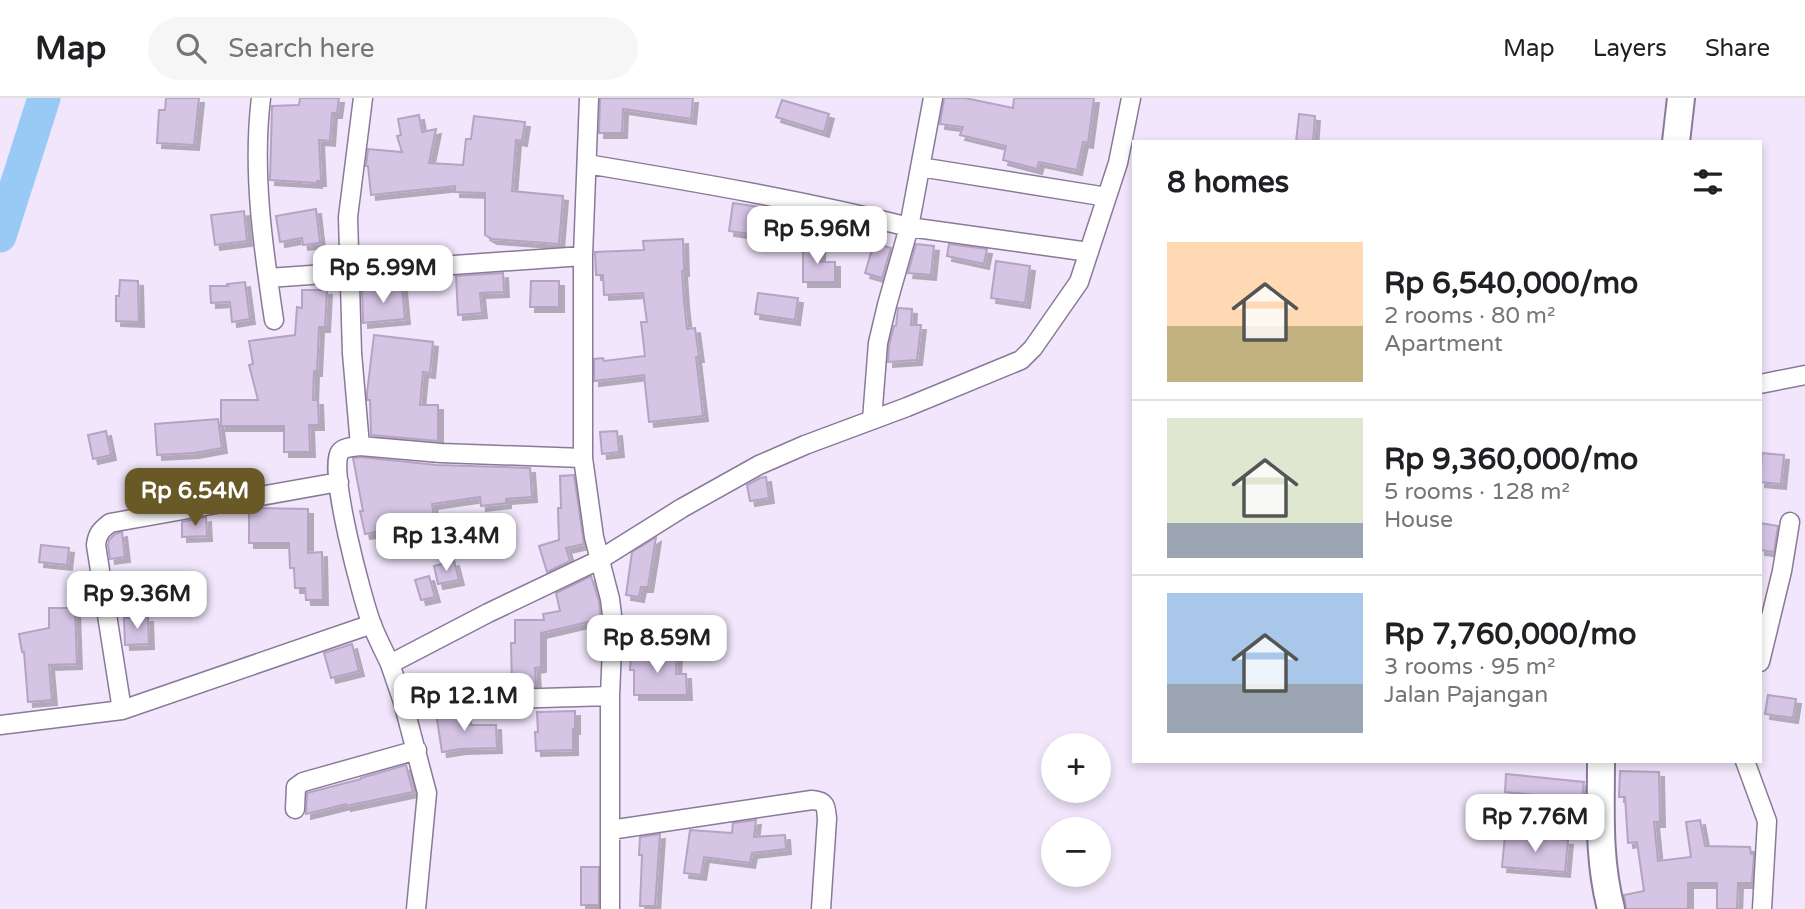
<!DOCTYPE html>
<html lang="en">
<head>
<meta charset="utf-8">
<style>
  body { margin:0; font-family:"Varela Round",sans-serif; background:#f6f6f6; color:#202124; height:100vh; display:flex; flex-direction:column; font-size:26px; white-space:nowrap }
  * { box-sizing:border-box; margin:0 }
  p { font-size:23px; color:#757577 }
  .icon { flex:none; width:38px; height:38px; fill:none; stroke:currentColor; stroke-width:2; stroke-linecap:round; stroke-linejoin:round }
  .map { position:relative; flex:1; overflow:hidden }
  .side { position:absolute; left:1132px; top:42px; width:630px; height:623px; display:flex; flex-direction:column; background:#fff; border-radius:0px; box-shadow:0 4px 10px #0003 }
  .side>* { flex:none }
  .buttons { position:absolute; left:1041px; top:635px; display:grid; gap:14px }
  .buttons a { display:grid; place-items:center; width:70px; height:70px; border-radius:50%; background:#fff; box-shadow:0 4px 10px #0003; font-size:35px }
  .price { position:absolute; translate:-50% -60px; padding:0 16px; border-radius:14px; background:#fff; color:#222; font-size:23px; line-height:46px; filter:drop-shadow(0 2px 4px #0008) }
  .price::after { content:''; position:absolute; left:50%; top:42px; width:21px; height:16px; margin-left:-10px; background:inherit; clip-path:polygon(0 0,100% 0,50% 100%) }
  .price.current { background:#685926; color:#fff }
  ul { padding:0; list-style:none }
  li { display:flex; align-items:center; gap:21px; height:175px; padding:0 35px }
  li+li { border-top:2px solid #e0e0e0 }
  li span { display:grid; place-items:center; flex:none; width:196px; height:140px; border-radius:0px; color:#555 }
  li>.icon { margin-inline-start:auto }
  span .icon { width:84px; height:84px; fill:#fffc; stroke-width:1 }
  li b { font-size:30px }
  h2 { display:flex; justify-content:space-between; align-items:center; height:84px; padding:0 35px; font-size:30px }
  header { display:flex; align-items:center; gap:42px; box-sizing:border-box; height:98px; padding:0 35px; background:#fff; border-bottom:2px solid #e0e0e0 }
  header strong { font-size:33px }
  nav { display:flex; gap:38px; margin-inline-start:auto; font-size:24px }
  .search { width:490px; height:63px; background:#f6f6f6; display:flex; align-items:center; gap:18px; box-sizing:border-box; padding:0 24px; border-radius:38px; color:#757577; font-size:26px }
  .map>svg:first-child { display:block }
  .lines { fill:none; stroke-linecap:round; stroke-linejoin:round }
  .river { stroke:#99caf5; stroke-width:33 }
  .building { fill:#d6c4e5; stroke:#b5a3c3; stroke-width:2; filter:url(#shadow) }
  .street-casing { stroke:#8a7998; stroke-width:21 }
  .secondary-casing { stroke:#8a7998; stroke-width:30 }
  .street { stroke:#fff; stroke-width:18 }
  .secondary { stroke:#fff; stroke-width:26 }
</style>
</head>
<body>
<header>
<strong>Map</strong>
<div class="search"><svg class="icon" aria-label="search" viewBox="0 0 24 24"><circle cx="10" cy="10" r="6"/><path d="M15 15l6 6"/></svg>Search here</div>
<nav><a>Map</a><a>Layers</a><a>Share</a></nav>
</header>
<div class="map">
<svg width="1805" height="811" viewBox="0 0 1805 811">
  <defs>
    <filter id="shadow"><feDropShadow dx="5" dy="5" stdDeviation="0" flood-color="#0004"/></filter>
  </defs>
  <rect width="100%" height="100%" fill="#f1e6fb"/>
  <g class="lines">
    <path class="river" d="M 0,138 L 44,0"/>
  </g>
  <path class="building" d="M 166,0 L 199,0 L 194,47 L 157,45 L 159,12 L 165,12 Z
    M 300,0 L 339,0 L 337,15 L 332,15 L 330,43 L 319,42 L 321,83 L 317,83 L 317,85 L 270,82 L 272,8 L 299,7 Z
    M 600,0 L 693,0 L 691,21 L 623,11 L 622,35 L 599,35 Z
    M 944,0 L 965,0 L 1013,10 L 1014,0 L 1094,0 L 1088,45 L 1083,44 L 1077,72 L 1039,64 L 1037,71 L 1003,62 L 1006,48 L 960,37 L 963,29 L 940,26 Z
    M 782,2 L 829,16 L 824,34 L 776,19 Z
    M 1299,16 L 1315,18 L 1313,44 L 1296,44 Z
    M 419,17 L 422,34 L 436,31 L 429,65 L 463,67 L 466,41 L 471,41 L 474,18 L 525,24 L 522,43 L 516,42 L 512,93 L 563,98 L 559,146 L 492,141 L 485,137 L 485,95 L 455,94 L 455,88 L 371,97 L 368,68 L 366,68 L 368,51 L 402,54 L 397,38 L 401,37 L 398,21 Z
    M 733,105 L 780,112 L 775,140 L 729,133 Z
    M 316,111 L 320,145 L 303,147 L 302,140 L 280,144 L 276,118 Z
    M 244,113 L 247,143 L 215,147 L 211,117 Z
    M 683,141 L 684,173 L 682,173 L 684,203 L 687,231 L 695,230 L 699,259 L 696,259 L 703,318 L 649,324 L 644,277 L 594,283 L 594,261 L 603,260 L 604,263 L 645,258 L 641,224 L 647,224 L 643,195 L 604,197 L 603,177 L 596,177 L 595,154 L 644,152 L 643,143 Z
    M 874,145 L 891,150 L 882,180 L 865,175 Z
    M 803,146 L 820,146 L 820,164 L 835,164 L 835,184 L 803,184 Z
    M 916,146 L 934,148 L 931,177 L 908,175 Z
    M 949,146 L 987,151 L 984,166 L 947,158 Z
    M 996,163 L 1030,168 L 1025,205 L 991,200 Z
    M 503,175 L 504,194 L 480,195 L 482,215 L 458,217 L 456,178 Z
    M 120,182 L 138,183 L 139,224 L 116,223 L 116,198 L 119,198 Z
    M 531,183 L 559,183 L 559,209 L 530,209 Z
    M 245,184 L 250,221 L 232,224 L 230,204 L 211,205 L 210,188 L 228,188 L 227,186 Z
    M 402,189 L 405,221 L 363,225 L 362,192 Z
    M 302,192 L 327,192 L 325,229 L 319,229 L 317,273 L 314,273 L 313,302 L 318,302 L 319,327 L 309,327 L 310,354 L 284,354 L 284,328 L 221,328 L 221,302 L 258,302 L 249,267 L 253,266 L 249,243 L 295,237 L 297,209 L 302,210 Z
    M 758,195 L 798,200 L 795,222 L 755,216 Z
    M 898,210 L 912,211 L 911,227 L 921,227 L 917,262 L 888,264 L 889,247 L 894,228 L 896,228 Z
    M 374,237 L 433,244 L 430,275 L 423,274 L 420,307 L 438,307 L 438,343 L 371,337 L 370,302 L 367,302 L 367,295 Z
    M 218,321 L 222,350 L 194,355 L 157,357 L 155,326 Z
    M 106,333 L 111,357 L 93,361 L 88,337 Z
    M 617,333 L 619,354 L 602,356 L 600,334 Z
    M 1762,355 L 1784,357 L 1781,386 L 1760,384 Z
    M 360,359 L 437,367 L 530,370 L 532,399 L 506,401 L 506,405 L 481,408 L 480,399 L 432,406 L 436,430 L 416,434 L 414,427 L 365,436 L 360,413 L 363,413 L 353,360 Z
    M 574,377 L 584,446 L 566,450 L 570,463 L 547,474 L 539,448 L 559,442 L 558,410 L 561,410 L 560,378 Z
    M 766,379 L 769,400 L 750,403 L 747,387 L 760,380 Z
    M 256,410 L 308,411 L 308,455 L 322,454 L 323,502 L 306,502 L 305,490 L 295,490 L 294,470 L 290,470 L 289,445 L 249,445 L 249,412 Z
    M 206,419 L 207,438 L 182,439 L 182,424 Z
    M 1760,425 L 1778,428 L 1774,454 L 1760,452 Z
    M 122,434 L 125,459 L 110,461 L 108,447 L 109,442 L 115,436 Z
    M 656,439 L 648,489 L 641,489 L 639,499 L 626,497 L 632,454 Z
    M 41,447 L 69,450 L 67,467 L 39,464 Z
    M 454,463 L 459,482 L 438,486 L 434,468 Z
    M 429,478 L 435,499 L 421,502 L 415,482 Z
    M 591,478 L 599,503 L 601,521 L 541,535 L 541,569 L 535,570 L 536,589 L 512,589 L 511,545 L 515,545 L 515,522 L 544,522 L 543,516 L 560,513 L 556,495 Z
    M 49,510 L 75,510 L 77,566 L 49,567 L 52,602 L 28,604 L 24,554 L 22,554 L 19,536 L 49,530 Z
    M 148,519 L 149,546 L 125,547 L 124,520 Z
    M 352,546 L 359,573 L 331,580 L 324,555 Z
    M 631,555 L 677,556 L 676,576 L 686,576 L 687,597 L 634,597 L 634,572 L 630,572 Z
    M 1768,597 L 1796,601 L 1793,620 L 1765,616 Z
    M 575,613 L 575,631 L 573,631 L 573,652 L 536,653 L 535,634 L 538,634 L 537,614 Z
    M 465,614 L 467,627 L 496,627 L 497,650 L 461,651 L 442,654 L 436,615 Z
    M 406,667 L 413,694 L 346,708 L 346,706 L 306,716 L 307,695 L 361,681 L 361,680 Z
    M 1620,673 L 1659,674 L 1660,724 L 1654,724 L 1658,763 L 1691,759 L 1686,724 L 1700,722 L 1705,748 L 1750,749 L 1751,756 L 1754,756 L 1752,785 L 1738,785 L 1737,811 L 1717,811 L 1717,785 L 1688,785 L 1688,811 L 1626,811 L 1624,797 L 1644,793 L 1637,744 L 1628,745 L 1625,699 L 1619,699 Z
    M 1506,676 L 1584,684 L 1582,701 L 1505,694 Z
    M 756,722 L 754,739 L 785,737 L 786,751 L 752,755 L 750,765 L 704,759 L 701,777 L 684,775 L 690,732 L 732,735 L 733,725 Z
    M 660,736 L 655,808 L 640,808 L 642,757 L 639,757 L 640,739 Z
    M 1505,737 L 1568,742 L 1565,774 L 1502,769 Z
    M 581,769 L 599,769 L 599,807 L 581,807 Z"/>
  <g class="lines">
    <g class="street-casing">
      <path id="street" d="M 261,0 C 252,73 263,149 274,222
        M 363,0 L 348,119 L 352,255 L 360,348 L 441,355 L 583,360
        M 589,0 L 583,158 L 583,360 L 594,439 L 610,501 L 613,525 L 610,598 L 610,811
        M 587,66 C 695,84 802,102 909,129 L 933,0
        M 920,69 L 1107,99
        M 268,180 L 583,158
        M 1760,286 L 1805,277
        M 872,322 L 878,245 L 887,207 L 909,129 L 1089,154
        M 360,348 C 354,349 344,349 340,354 C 327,370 363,504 372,527 C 377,540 384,553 390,566
        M 1760,564 L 1782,473 L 1790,424
        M 403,604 L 610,598
        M 122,612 L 96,447 C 97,436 101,432 110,425 L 339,384
        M 0,627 L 122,612 L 372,526
        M 1745,663 L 1767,723 L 1762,811
        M 295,711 L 296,689 L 303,684 L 417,652
        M 610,732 L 812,702 C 826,703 826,708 827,721 L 821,811
        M 416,811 L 427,695 L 403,604 L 390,566 L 488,515 L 599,462 L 682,410 L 759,367 L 805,347 L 907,309 L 1021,262 L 1033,250 L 1079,184 L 1118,65 L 1131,0"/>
    </g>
    <g class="secondary-casing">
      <path id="secondary" d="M 1676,44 L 1681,0
        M 1601,663 C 1601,715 1598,760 1611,811"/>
    </g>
    <use href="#street" class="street"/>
    <use href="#secondary" class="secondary"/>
  </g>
</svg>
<div class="buttons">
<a>+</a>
<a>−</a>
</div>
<b class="price" style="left:817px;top:168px">Rp 5.96M</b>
<b class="price" style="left:383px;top:207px">Rp 5.99M</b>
<b class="price current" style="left:195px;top:430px">Rp 6.54M</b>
<b class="price" style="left:446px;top:475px">Rp 13.4M</b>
<b class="price" style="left:137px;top:533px">Rp 9.36M</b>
<b class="price" style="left:657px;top:577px">Rp 8.59M</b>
<b class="price" style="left:464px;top:635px">Rp 12.1M</b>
<b class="price" style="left:1535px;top:756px">Rp 7.76M</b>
<section class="side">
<h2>8 homes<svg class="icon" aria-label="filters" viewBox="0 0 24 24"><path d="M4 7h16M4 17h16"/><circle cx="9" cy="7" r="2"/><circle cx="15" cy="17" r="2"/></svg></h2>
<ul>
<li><span style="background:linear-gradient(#ffd9b3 60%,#c2b280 0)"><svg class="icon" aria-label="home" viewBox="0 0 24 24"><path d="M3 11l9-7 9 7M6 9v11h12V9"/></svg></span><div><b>Rp 6,540,000/mo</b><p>2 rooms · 80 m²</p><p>Apartment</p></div></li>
<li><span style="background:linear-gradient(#dfe7d0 75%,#9aa5b1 0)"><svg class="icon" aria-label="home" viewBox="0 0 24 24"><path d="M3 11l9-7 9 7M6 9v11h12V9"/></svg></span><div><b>Rp 9,360,000/mo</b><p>5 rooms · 128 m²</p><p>House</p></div></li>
<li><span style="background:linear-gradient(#a9c7e8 65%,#9aa5b1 0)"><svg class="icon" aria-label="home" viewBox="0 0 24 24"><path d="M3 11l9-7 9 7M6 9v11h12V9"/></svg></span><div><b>Rp 7,760,000/mo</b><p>3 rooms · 95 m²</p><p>Jalan Pajangan</p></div></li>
</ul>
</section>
</div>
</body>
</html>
